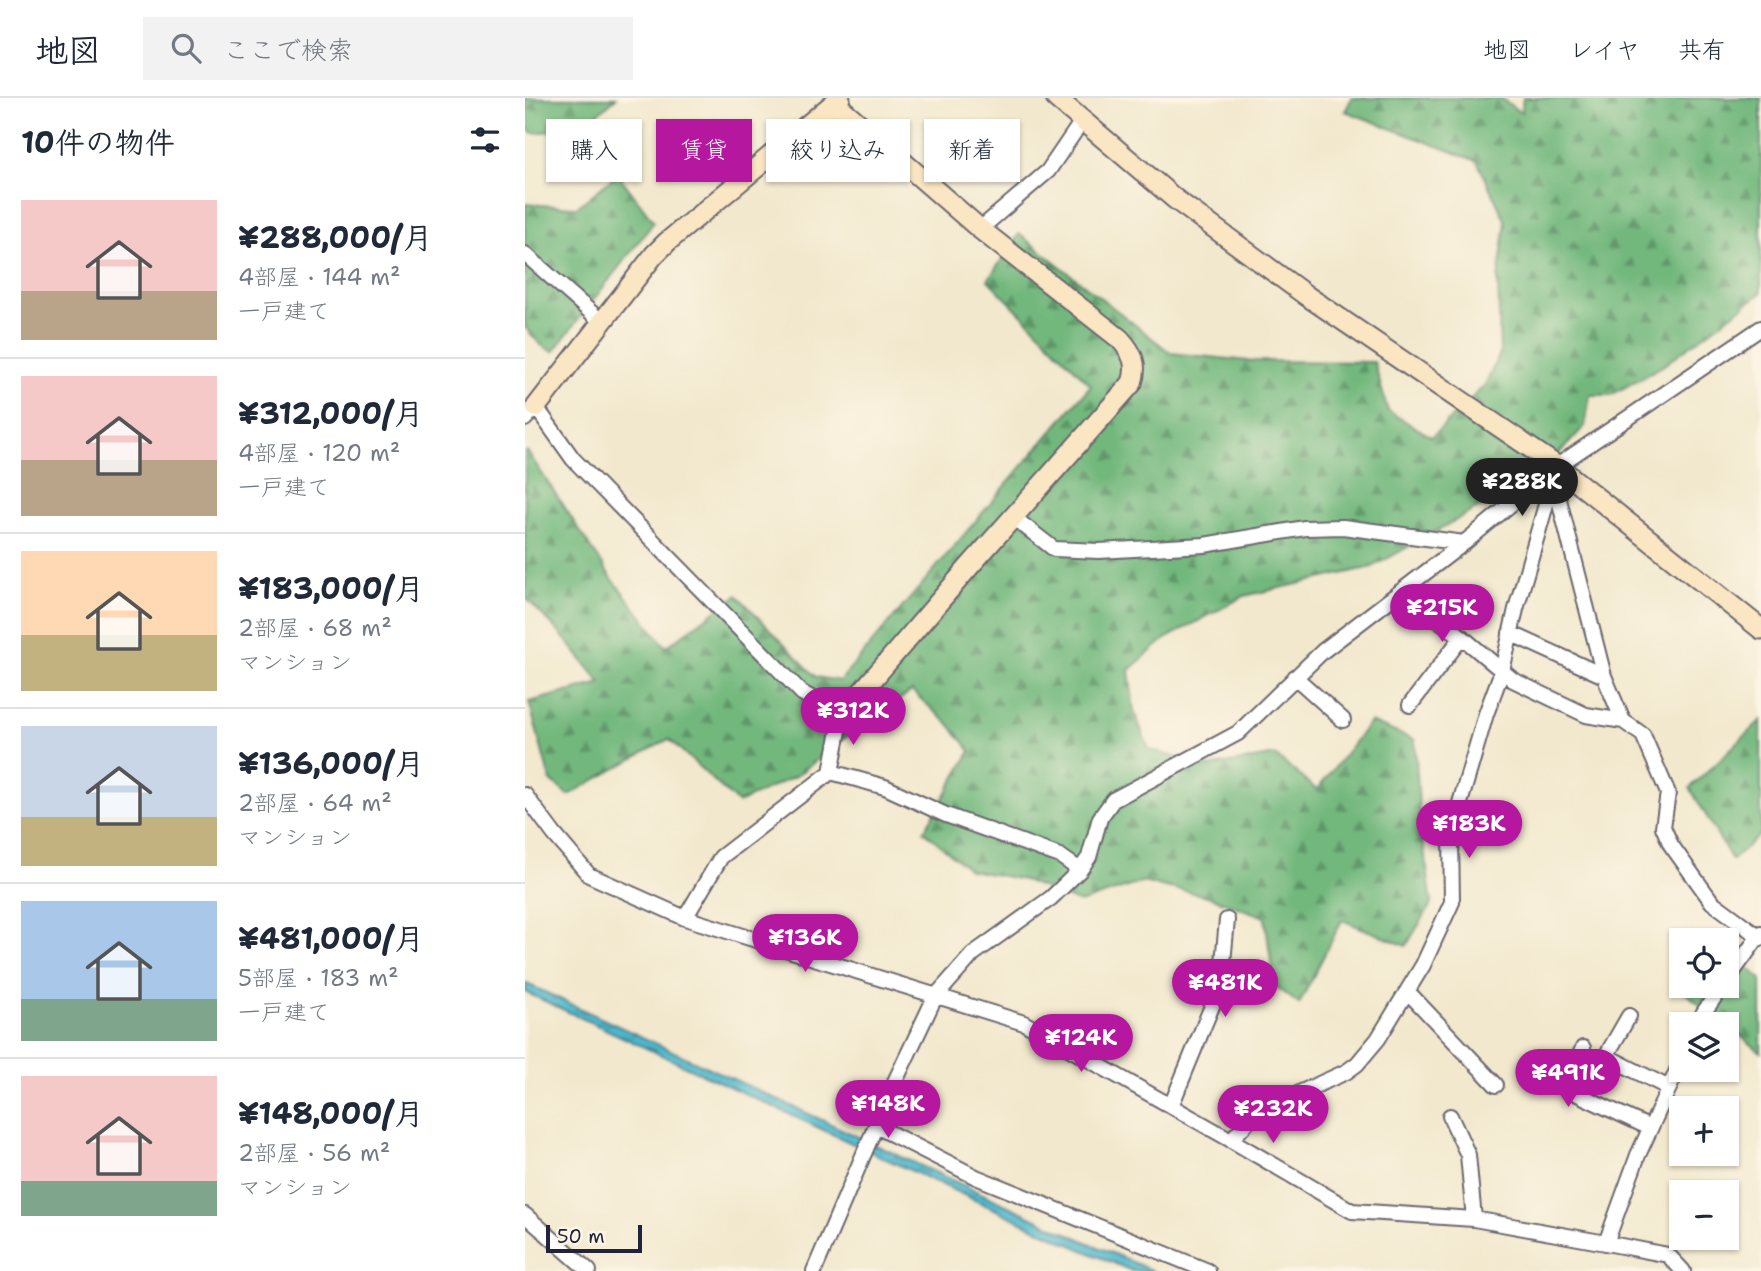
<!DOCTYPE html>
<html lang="ja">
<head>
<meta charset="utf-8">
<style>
  body { margin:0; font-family:"Shantell Sans","Klee One",sans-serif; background:#f2f2f3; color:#1f2937; height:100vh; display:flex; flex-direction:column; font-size:26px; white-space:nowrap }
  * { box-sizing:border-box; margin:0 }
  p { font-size:23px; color:#747a83 }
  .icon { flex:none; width:38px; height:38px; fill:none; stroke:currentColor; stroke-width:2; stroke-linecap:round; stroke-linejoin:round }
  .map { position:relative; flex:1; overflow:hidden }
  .sheet { display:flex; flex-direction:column; background:#fff; width:525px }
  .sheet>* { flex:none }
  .guide { position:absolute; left:21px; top:21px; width:665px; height:63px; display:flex; gap:14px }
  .controls { position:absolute; left:1144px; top:830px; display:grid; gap:14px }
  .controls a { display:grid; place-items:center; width:70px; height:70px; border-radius:0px; background:#fff; box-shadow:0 2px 5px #0004; font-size:35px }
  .scale { position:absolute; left:21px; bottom:18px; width:96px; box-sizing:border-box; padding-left:7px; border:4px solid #22223b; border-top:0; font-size:19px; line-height:24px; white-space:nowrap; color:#22223b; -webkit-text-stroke:5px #fcf5e5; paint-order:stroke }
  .price { position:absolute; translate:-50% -60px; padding:0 16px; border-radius:24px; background:#b5179e; color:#fff; font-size:23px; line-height:46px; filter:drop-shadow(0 2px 4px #0008) }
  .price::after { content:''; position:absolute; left:50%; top:42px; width:21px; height:16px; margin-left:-10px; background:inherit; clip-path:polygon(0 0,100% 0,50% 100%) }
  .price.selected { background:#222; color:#fff }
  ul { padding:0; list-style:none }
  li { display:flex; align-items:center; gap:21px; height:175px; padding:0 21px }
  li+li { border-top:2px solid #e0e1e3 }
  li span { display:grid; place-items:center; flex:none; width:196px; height:140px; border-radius:0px; color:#555 }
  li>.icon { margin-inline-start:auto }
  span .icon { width:84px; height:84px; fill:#fffc; stroke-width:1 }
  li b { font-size:30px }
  h2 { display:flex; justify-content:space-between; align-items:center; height:84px; padding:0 21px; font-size:30px }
  .tag { padding:0 24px; border-radius:0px; background:#fff; box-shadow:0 2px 5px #0004; font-size:24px; line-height:63px }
  .tag.selected { background:#b5179e; color:#fff }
  header { display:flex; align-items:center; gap:42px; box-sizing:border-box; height:98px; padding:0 35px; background:#fff; border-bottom:2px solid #e0e1e3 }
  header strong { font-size:33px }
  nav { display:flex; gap:38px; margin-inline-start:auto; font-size:24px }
  .search { width:490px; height:63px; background:#f2f2f3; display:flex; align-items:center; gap:18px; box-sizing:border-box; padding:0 24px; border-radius:0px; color:#747a83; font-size:26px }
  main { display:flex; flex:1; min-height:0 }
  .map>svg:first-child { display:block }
  .forest { fill:url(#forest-firs); stroke:#4a6d5c; stroke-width:2 }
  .water { fill:url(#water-ripples); stroke:#386c82; stroke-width:2 }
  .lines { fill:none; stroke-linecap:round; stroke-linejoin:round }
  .street-casing { stroke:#6b676e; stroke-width:18 }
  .secondary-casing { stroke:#6b676e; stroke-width:23 }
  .street { stroke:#fff; stroke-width:14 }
  .secondary { stroke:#fbe6c4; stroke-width:19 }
</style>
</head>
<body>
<header>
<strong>地図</strong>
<div class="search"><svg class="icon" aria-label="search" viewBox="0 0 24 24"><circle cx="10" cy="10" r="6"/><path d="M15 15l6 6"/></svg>ここで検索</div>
<nav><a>地図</a><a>レイヤ</a><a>共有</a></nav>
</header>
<main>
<section class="sheet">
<h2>10件の物件<svg class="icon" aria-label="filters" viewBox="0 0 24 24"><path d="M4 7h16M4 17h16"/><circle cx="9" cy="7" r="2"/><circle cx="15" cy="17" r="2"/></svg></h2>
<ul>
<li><span style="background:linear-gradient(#f6c9c9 65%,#b9a48a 0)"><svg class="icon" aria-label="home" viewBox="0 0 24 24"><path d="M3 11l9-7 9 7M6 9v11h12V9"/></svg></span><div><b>¥288,000/月</b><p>4部屋 · 144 m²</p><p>一戸建て</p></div></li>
<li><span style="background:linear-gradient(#f6c9c9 60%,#b9a48a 0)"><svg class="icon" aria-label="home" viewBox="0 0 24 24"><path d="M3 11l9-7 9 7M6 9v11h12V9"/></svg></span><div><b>¥312,000/月</b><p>4部屋 · 120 m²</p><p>一戸建て</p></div></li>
<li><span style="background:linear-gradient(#ffd9b3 60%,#c2b280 0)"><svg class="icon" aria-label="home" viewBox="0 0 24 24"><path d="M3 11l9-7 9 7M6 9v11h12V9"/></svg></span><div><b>¥183,000/月</b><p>2部屋 · 68 m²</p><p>マンション</p></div></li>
<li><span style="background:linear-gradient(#c9d6e8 65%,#c2b280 0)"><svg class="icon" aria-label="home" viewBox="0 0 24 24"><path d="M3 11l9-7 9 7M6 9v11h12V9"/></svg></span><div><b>¥136,000/月</b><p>2部屋 · 64 m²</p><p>マンション</p></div></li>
<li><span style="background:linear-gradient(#a9c7e8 70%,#7fa58c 0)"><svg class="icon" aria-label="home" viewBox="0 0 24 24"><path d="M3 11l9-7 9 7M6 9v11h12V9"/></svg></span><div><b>¥481,000/月</b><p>5部屋 · 183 m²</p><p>一戸建て</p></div></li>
<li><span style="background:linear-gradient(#f6c9c9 75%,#7fa58c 0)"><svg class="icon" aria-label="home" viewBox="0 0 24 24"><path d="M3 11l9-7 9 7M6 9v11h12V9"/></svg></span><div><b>¥148,000/月</b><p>2部屋 · 56 m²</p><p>マンション</p></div></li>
</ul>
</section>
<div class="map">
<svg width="1236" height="1173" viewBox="0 0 1236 1173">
  <defs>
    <pattern id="forest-firs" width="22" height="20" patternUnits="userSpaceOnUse" patternTransform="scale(1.75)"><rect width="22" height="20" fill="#72b87d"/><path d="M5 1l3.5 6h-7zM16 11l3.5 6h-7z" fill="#5d9568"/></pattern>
    <pattern id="water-ripples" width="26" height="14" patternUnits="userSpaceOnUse" patternTransform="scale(1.75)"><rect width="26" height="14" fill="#4db7ca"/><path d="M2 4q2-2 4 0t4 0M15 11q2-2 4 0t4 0" fill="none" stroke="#4094a5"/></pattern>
  </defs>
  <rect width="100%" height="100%" fill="#fcf5e5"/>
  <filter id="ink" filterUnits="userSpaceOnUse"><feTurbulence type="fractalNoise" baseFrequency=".0143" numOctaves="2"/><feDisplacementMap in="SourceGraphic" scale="14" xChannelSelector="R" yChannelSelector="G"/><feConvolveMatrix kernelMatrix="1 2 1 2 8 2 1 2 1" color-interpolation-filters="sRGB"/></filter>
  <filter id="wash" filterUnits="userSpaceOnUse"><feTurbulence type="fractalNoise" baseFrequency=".00686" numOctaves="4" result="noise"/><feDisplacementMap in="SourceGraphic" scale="28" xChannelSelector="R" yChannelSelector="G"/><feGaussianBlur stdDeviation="1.57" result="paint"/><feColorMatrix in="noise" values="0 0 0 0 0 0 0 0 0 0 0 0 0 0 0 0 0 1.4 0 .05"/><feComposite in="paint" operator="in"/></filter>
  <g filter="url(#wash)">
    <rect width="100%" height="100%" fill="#f2e8cd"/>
    <path class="forest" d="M 0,0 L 91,0 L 56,30 L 8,35 L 0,29 Z
      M 827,0 L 976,0 L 996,15 L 998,0 L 1236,0 L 1236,195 L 1139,267 L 1086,297 L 1065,297 L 1060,328 L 990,402 L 953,410 L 847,469 L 719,498 L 640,541 L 604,572 L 609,614 L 624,651 L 683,669 L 750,657 L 792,692 L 845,624 L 890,642 L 895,725 L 907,805 L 881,848 L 817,822 L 774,906 L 749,887 L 740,819 L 682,798 L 617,784 L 555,805 L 499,782 L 445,772 L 399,733 L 446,653 L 425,627 L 387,593 L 340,625 L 271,678 L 213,705 L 144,641 L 43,697 L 25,682 L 4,604 L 76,585 L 35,535 L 0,499 L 0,354 L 2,353 L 85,478 L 141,549 L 212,497 L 291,579 L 315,583 L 566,287 L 463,182 L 494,136 L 646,255 L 724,263 L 849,264 L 863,313 L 907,339 L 960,287 L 975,256 L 973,182 L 981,124 L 952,63 L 820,13 Z
      M 93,76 L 129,124 L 28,254 L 16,247 L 0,229 L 0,106 L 52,109 Z
      M 1236,622 L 1236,736 L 1207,762 L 1165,690 Z
      M 1202,853 L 1236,881 L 1236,954 L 1159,894 L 1166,887 L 1202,887 Z"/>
    <path class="water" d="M 0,885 L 555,1141 L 628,1173 L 607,1173 L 551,1149 L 0,894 Z"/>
  </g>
  <g filter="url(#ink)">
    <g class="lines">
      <g class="street-casing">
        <path id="street" d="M 455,131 L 523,73 L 557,23
          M 0,156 L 77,224
          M 0,321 L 11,309 L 48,361 L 277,595 L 317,617 L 306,674 L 196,759 L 160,820
          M 1029,382 L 1079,578 L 1098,623 L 1118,637 L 1143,695 L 1138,729 L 1146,747 L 1187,804 L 1236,840
          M 488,419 L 529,451 L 574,453 L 679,447 L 780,430 L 818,429 L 939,445
          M 875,494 L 937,539 L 988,582 L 1061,617 L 1098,623
          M 985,535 L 1079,578
          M 770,579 L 818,622
          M 885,607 L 937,539
          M 306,674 L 360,689 L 421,717 L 535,758 L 555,772
          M 0,697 L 29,736 L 64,777 L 160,820 L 499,925 L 706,1042 L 827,1113 L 949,1121 L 1081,1145 L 1143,1157 L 1158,1173
          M 1202,882 L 1236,835
          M 882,893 L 971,987
          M 1104,918 L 1081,958 L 1144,990
          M 1173,926 L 1179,914 L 1198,887
          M 1058,950 L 1040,990 L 1125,1030
          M 646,1008 L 696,886 L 702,822
          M 925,1018 L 943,1057 L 949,1121
          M 351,1028 L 451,1079 L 683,1173
          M 706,1042 L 732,1014 L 821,974 L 832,966 L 853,941 L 898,867 L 927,804 L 926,736 L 961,616 L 977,573 L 991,511 L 1032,368
          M 0,1117 L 64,1173
          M 1081,1145 L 1113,1057 L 1157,962
          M 289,1173 L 366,992 L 410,899 L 448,856 L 526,800 L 555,772 L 564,759 L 575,720 L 588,702 L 713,635 L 798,553 L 939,445 L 1032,368 L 1236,230"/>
      </g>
      <g class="secondary-casing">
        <path id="secondary" d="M 531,0 L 650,101 L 782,198 L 1032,368 L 1236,531
          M 310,5 L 455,131 L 595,241 C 608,255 613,267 607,285 L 443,470 L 317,617
          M 11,309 L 129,157 L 142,144 L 315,0"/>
      </g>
      <use href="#street" class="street"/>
      <use href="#secondary" class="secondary"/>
    </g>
  </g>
</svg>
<div class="controls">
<a><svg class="icon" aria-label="locate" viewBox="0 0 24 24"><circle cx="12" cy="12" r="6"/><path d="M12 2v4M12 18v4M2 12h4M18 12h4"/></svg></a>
<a><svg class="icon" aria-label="layers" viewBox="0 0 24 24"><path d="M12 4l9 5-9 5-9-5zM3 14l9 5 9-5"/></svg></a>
<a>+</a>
<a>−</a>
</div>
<div class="scale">50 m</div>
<b class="price selected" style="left:997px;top:420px">¥288K</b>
<b class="price" style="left:917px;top:546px">¥215K</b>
<b class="price" style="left:328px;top:649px">¥312K</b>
<b class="price" style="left:944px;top:762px">¥183K</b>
<b class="price" style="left:280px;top:876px">¥136K</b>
<b class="price" style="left:700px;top:921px">¥481K</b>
<b class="price" style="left:556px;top:976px">¥124K</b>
<b class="price" style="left:1043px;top:1011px">¥491K</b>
<b class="price" style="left:363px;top:1042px">¥148K</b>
<b class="price" style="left:748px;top:1047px">¥232K</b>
<div class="guide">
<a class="tag">購入</a>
<a class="tag selected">賃貸</a>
<a class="tag">絞り込み</a>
<a class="tag">新着</a>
</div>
</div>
</main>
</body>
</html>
